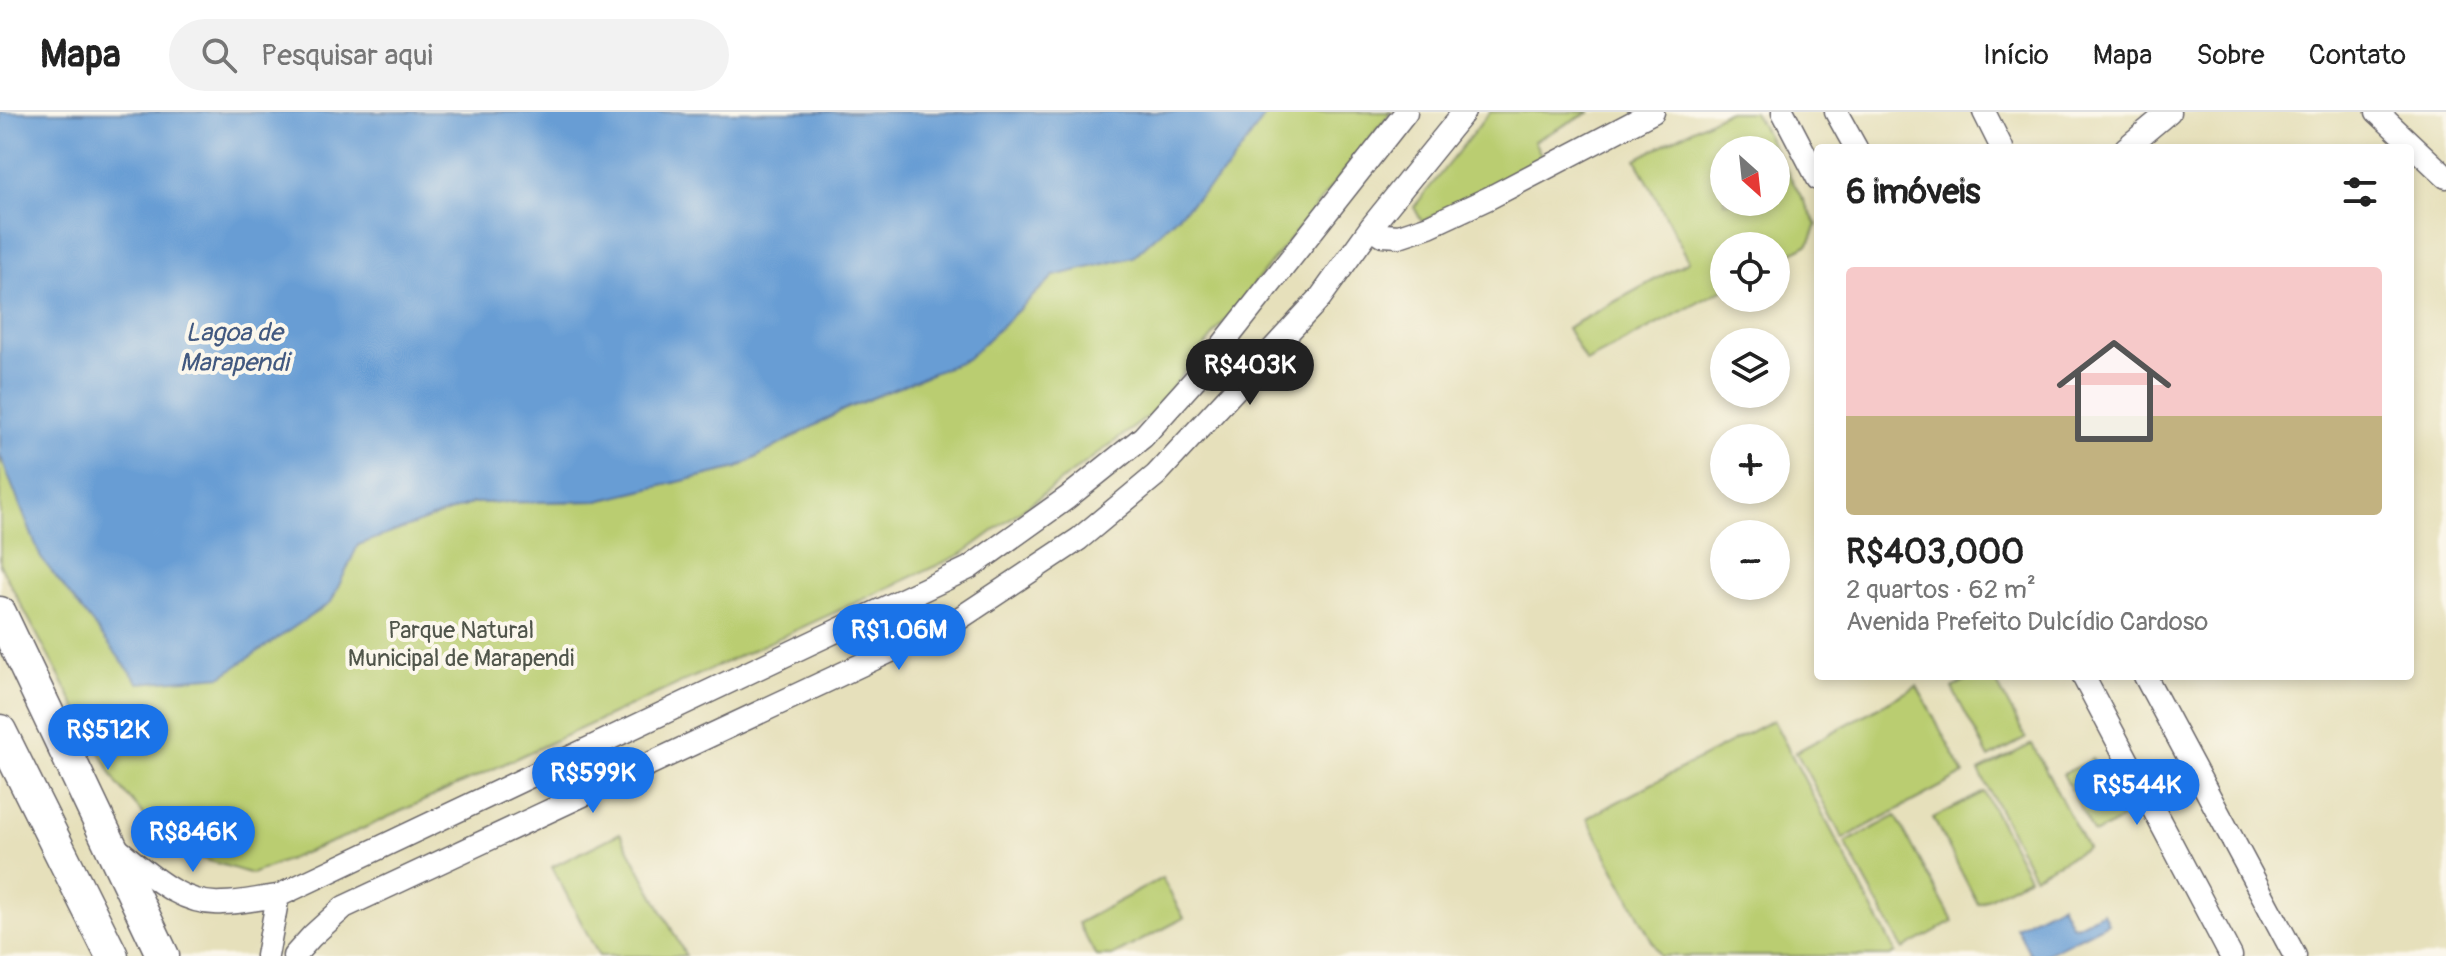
<!DOCTYPE html>
<html lang="pt">
<head>
<meta charset="utf-8">
<style>
  body { margin:0; font-family:Pangolin,sans-serif; background:#f2f2f2; color:#222; height:100vh; display:flex; flex-direction:column; font-size:30px; white-space:nowrap }
  * { box-sizing:border-box; margin:0 }
  p { font-size:26px; color:#767676 }
  .icon { flex:none; width:44px; height:44px; fill:none; stroke:currentColor; stroke-width:2; stroke-linecap:round; stroke-linejoin:round }
  .map { position:relative; flex:1; overflow:hidden }
  .panel { position:absolute; left:1814px; top:32px; width:600px; height:536px; display:flex; flex-direction:column; background:#fff; border-radius:8px; box-shadow:0 4px 12px #0003 }
  .panel>* { flex:none }
  .needle { width:52px; rotate:153deg }
  .tools { position:absolute; left:1710px; top:24px; display:grid; gap:16px }
  .tools a { display:grid; place-items:center; width:80px; height:80px; border-radius:50%; background:#fff; box-shadow:0 4px 12px #0003; font-size:40px }
  .price { position:absolute; translate:-50% -68px; padding:0 18px; border-radius:28px; background:#1a73e8; color:#fff; font-size:26px; line-height:52px; filter:drop-shadow(0 2px 4px #0008) }
  .price::after { content:''; position:absolute; left:50%; top:48px; width:24px; height:18px; margin-left:-12px; background:inherit; clip-path:polygon(0 0,100% 0,50% 100%) }
  .price.selected { background:#222; color:#fff }
  ul { padding:0; list-style:none }
  li { display:grid; align-content:center; gap:16px; height:424px; padding:0 32px }
  li span { display:grid; place-items:center; height:248px; border-radius:8px; color:#555 }
  li>.icon { margin-inline-start:auto }
  span .icon { width:144px; height:144px; fill:#fffc; stroke-width:1 }
  li b { font-size:34px }
  h2 { display:flex; justify-content:space-between; align-items:center; height:96px; padding:0 32px; font-size:34px }
  header { display:flex; align-items:center; gap:48px; box-sizing:border-box; height:112px; padding:0 40px; background:#fff; border-bottom:2px solid #e0e0e0 }
  header strong { font-size:38px }
  nav { display:flex; gap:44px; margin-inline-start:auto; font-size:28px }
  .search { width:560px; height:72px; background:#f2f2f2; display:flex; align-items:center; gap:20px; box-sizing:border-box; padding:0 28px; border-radius:44px; color:#767676; font-size:30px }
  .map>svg:first-child { display:block }
  .green { fill:#bacd71; stroke:#6e7856; stroke-width:2 }
  .water { fill:#689dd4; stroke:#456088; stroke-width:2 }
  .lines { fill:none; stroke-linecap:round; stroke-linejoin:round }
  .minor-casing { stroke:#676468; stroke-width:25 }
  .secondary-casing { stroke:#676468; stroke-width:35 }
  .minor { stroke:#fff; stroke-width:22 }
  .secondary { stroke:#fff; stroke-width:32 }
  .labels { text-anchor:middle; stroke-width:8; stroke-linejoin:round; paint-order:stroke }
  .park-label { font-size:24px; fill:#50554b; stroke:#fbf7ec }
  .water-label { font-size:26px; font-style:italic; fill:#425980; stroke:#fbf7ec }
</style>
</head>
<body>
<header>
<strong>Mapa</strong>
<div class="search"><svg class="icon" aria-label="search" viewBox="0 0 24 24"><circle cx="10" cy="10" r="6"/><path d="M15 15l6 6"/></svg>Pesquisar aqui</div>
<nav><a>Início</a><a>Mapa</a><a>Sobre</a><a>Contato</a></nav>
</header>
<div class="map">
<svg width="2446" height="844" viewBox="0 0 2446 844">
  <rect width="100%" height="100%" fill="#fbf7ec"/>
  <filter id="ink" filterUnits="userSpaceOnUse"><feTurbulence type="fractalNoise" baseFrequency=".0125" numOctaves="2"/><feDisplacementMap in="SourceGraphic" scale="16" xChannelSelector="R" yChannelSelector="G"/><feConvolveMatrix kernelMatrix="1 2 1 2 8 2 1 2 1" color-interpolation-filters="sRGB"/></filter>
  <filter id="wash" filterUnits="userSpaceOnUse"><feTurbulence type="fractalNoise" baseFrequency=".006" numOctaves="4" result="noise"/><feDisplacementMap in="SourceGraphic" scale="32" xChannelSelector="R" yChannelSelector="G"/><feGaussianBlur stdDeviation="1.8" result="paint"/><feColorMatrix in="noise" values="0 0 0 0 0 0 0 0 0 0 0 0 0 0 0 0 0 1.4 0 .05"/><feComposite in="paint" operator="in"/></filter>
  <g filter="url(#wash)">
    <rect width="100%" height="100%" fill="#e6e0bb"/>
    <path class="green" d="M 1268,0 L 1391,0 L 1149,304 L 962,442 L 349,723 L 252,762 L 174,738 L 117,672 L 0,453 L 0,343 L 41,446 L 331,490 L 358,433 L 473,391 L 598,389 L 737,356 L 843,298 L 967,247 L 1054,164 L 1133,145 L 1226,59 Z
      M 1490,0 L 1590,0 L 1534,29 L 1543,46 L 1422,110 L 1414,95 Z
      M 1726,0 L 1754,0 L 1775,38 L 1724,38 L 1724,90 L 1776,90 L 1776,39 L 1817,113 L 1809,132 L 1776,150 L 1776,134 L 1724,134 L 1724,177 L 1586,250 L 1567,216 L 1689,149 L 1636,47 Z
      M 1974,564 L 1993,564 L 2026,626 L 1989,646 L 1952,576 Z
      M 1917,574 L 1964,662 L 1843,727 L 1796,640 Z
      M 1773,608 L 1896,841 L 1890,844 L 1660,844 L 1587,706 Z
      M 2032,632 L 2087,736 L 2034,764 L 1979,659 Z
      M 2093,647 L 2124,706 L 2094,722 L 2063,662 Z
      M 1984,680 L 2029,765 L 1978,792 L 1933,706 Z
      M 1896,704 L 1953,809 L 1903,837 L 1845,731 Z
      M 620,721 L 686,844 L 599,844 L 552,755 Z
      M 1162,766 L 1184,806 L 1112,844 L 1096,844 L 1078,811 Z"/>
    <path class="water" d="M 0,0 L 1268,0 L 1226,59 L 1133,145 L 1054,164 L 967,247 L 843,298 L 737,356 L 598,389 L 473,391 L 358,433 L 331,490 L 222,564 L 139,571 L 41,446 L 0,343 Z
      M 2061,792 L 2071,813 L 2076,814 L 2103,800 L 2108,811 L 2043,844 L 2031,844 L 2016,815 Z"/>
  </g>
  <g filter="url(#ink)">
    <g class="lines">
      <g class="minor-casing">
        <path id="minor" d="M 1783,0 L 1818,67
          M 1836,0 L 1856,36
          M 1984,0 L 2002,36
          M 2377,0 L 2446,65
          M 2126,36 L 2169,0
          M 1371,115 L 1383,123 L 1399,124 L 1429,114 L 1489,86 L 1653,0
          M 2083,564 L 2231,844
          M 2145,564 L 2295,844
          M 115,735 C 146,759 180,794 222,791 C 241,791 260,786 278,784 L 969,456 L 1067,386 L 1143,325 L 1197,265 L 1406,0
          M 267,844 L 278,784
          M 294,844 L 312,824 L 344,795 L 957,508 L 1079,427 L 1156,363 L 1320,186 L 1371,115 L 1464,0"/>
      </g>
      <g class="secondary-casing">
        <path id="secondary" d="M 0,501 L 163,844
          M 0,619 L 112,844"/>
      </g>
      <use href="#minor" class="minor"/>
      <use href="#secondary" class="secondary"/>
    </g>
  </g>
  <g class="labels">
    <g class="park-label">
      <text x="461" y="526">Parque Natural<tspan x="461" dy="28">Municipal de Marapendi</tspan></text>
    </g>
    <g class="water-label">
      <text x="234" y="229">Lagoa de<tspan x="234" dy="30">Marapendi</tspan></text>
    </g>
  </g>
</svg>
<div class="tools">
<a><svg class="needle" viewBox="-14 -14 28 28"><path d="M0-13l5 13h-10z" fill="#e53935"/><path d="M0 13l5-13h-10z" fill="#767676"/></svg></a>
<a><svg class="icon" aria-label="locate" viewBox="0 0 24 24"><circle cx="12" cy="12" r="6"/><path d="M12 2v4M12 18v4M2 12h4M18 12h4"/></svg></a>
<a><svg class="icon" aria-label="layers" viewBox="0 0 24 24"><path d="M12 4l9 5-9 5-9-5zM3 14l9 5 9-5"/></svg></a>
<a>+</a>
<a>−</a>
</div>
<b class="price selected" style="left:1250px;top:295px">R$403K</b>
<b class="price" style="left:899px;top:560px">R$1.06M</b>
<b class="price" style="left:108px;top:660px">R$512K</b>
<b class="price" style="left:593px;top:703px">R$599K</b>
<b class="price" style="left:2137px;top:715px">R$544K</b>
<b class="price" style="left:193px;top:762px">R$846K</b>
<section class="panel">
<h2>6 imóveis<svg class="icon" aria-label="filters" viewBox="0 0 24 24"><path d="M4 7h16M4 17h16"/><circle cx="9" cy="7" r="2"/><circle cx="15" cy="17" r="2"/></svg></h2>
<ul>
<li><span style="background:linear-gradient(#f6c9c9 60%,#c2b280 0)"><svg class="icon" aria-label="home" viewBox="0 0 24 24"><path d="M3 11l9-7 9 7M6 9v11h12V9"/></svg></span><div><b>R$403,000</b><p>2 quartos · 62 m²</p><p>Avenida Prefeito Dulcídio Cardoso</p></div></li>
</ul>
</section>
</div>
</body>
</html>
